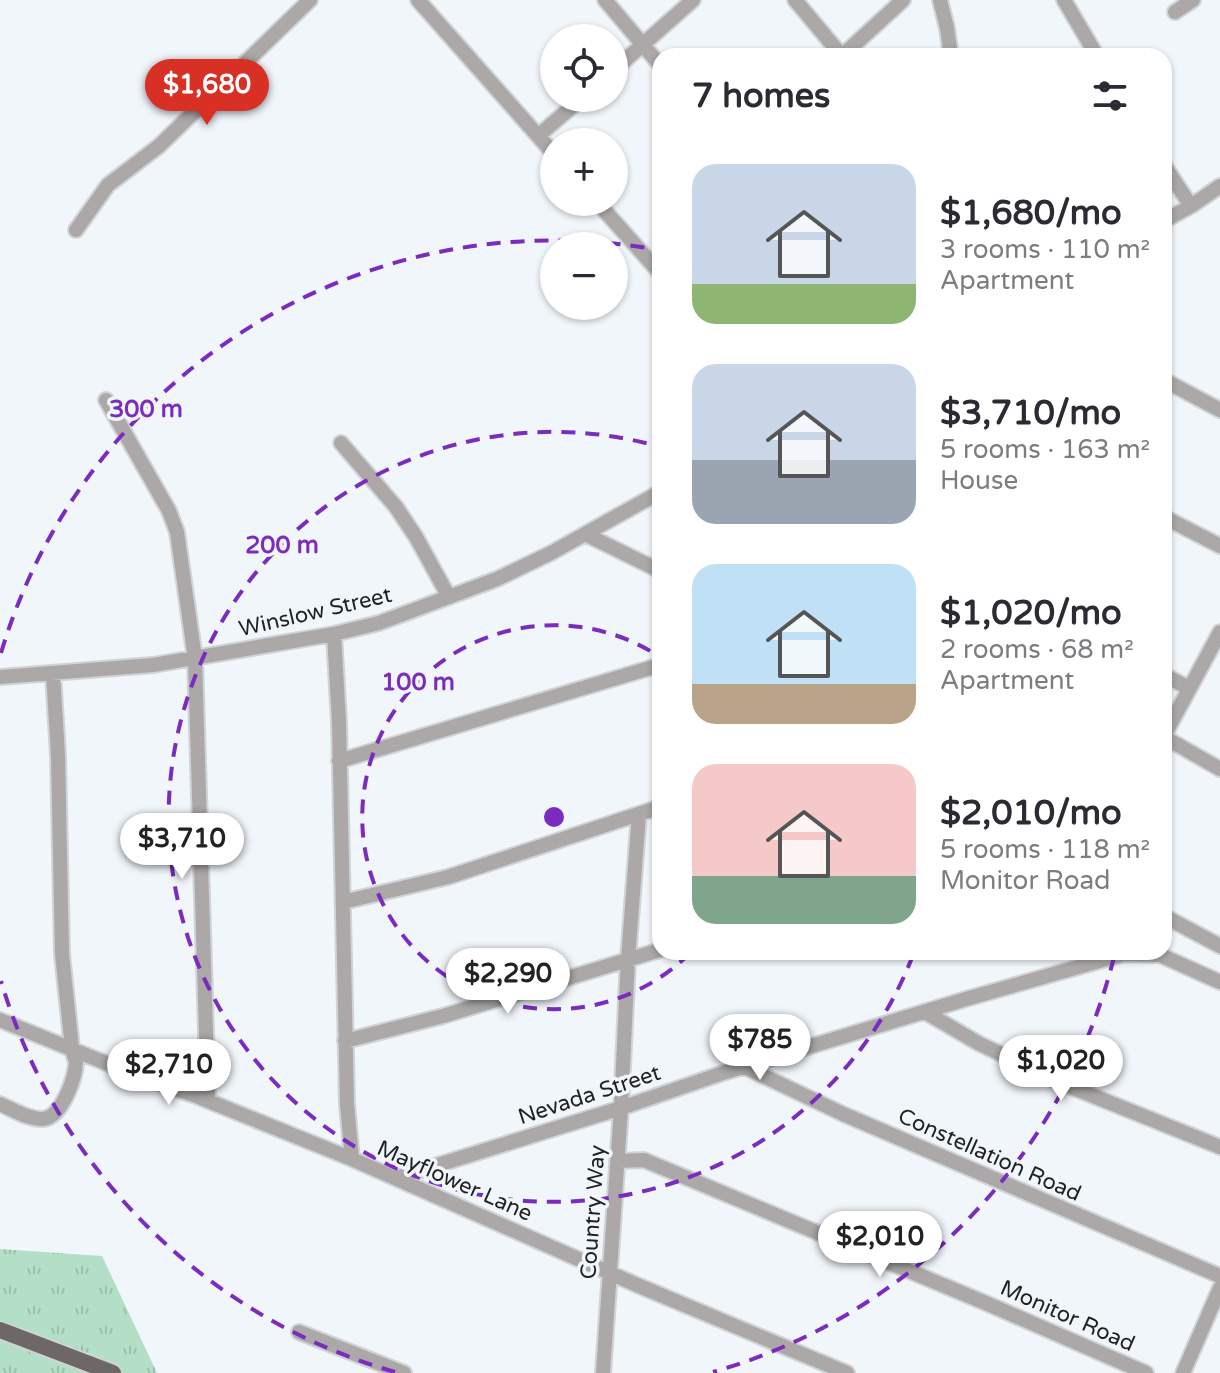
<!DOCTYPE html>
<html lang="en">
<head>
<meta charset="utf-8">
<style>
  body { margin:0; font-family:"Varela Round",sans-serif; background:#f7f7f7; color:#2b2b33; height:100vh; display:flex; flex-direction:column; font-size:30px; white-space:nowrap }
  * { box-sizing:border-box; margin:0 }
  p { font-size:26px; color:#7c7c81 }
  .icon { flex:none; width:44px; height:44px; fill:none; stroke:currentColor; stroke-width:2; stroke-linecap:round; stroke-linejoin:round }
  .map { position:relative; flex:1; overflow:hidden }
  .side { position:absolute; left:652px; top:48px; width:520px; height:912px; display:flex; flex-direction:column; background:#fff; border-radius:24px; box-shadow:0 2px 6px #0004 }
  .side>* { flex:none }
  .controls { position:absolute; left:540px; top:24px; display:grid; gap:16px }
  .controls a { display:grid; place-items:center; width:88px; height:88px; border-radius:50%; background:#fff; box-shadow:0 2px 6px #0004; font-size:40px }
  .price { position:absolute; translate:-50% -68px; padding:0 18px; border-radius:28px; background:#fff; color:#222; font-size:26px; line-height:52px; filter:drop-shadow(0 2px 4px #0008) }
  .price::after { content:''; position:absolute; left:50%; top:48px; width:24px; height:18px; margin-left:-12px; background:inherit; clip-path:polygon(0 0,100% 0,50% 100%) }
  .price.on { background:#d93025; color:#fff }
  ul { padding:0; list-style:none }
  li { display:flex; align-items:center; gap:24px; height:200px; padding:0 40px }
  li span { display:grid; place-items:center; flex:none; width:224px; height:160px; border-radius:24px; color:#555 }
  li>.icon { margin-inline-start:auto }
  span .icon { width:96px; height:96px; fill:#fffc; stroke-width:1 }
  li b { font-size:34px }
  h2 { display:flex; justify-content:space-between; align-items:center; height:96px; padding:0 40px; font-size:34px }
  .map>svg:first-child { display:block }
  .park { fill:url(#park-tufts) }
  .lines { fill:none; stroke-linecap:round; stroke-linejoin:round }
  .minor-casing { stroke:#cfd4d8; stroke-width:18 }
  .major-casing { stroke:#cfd4d8; stroke-width:20 }
  .minor { stroke:#aba8a7; stroke-width:14 }
  .major { stroke:#6d6866; stroke-width:16 }
  .ring { fill:none; stroke:#7b2cbf; stroke-width:4; stroke-dasharray:14 10 }
  .labels { text-anchor:middle; stroke-width:7; stroke-linejoin:round; paint-order:stroke }
  .street-label { font-size:22px; fill:#1f2123; stroke:#f1f6fb }
  .centre { fill:#7b2cbf; stroke:#f1f6fb; stroke-width:4 }
  .ring-label { font-size:24px; text-anchor:middle; font-weight:bold; fill:#7b2cbf; stroke:#f1f6fb; stroke-width:7; stroke-linejoin:round; paint-order:stroke }
</style>
</head>
<body>
<div class="map">
<svg width="1220" height="1373" viewBox="0 0 1220 1373">
  <defs>
    <pattern id="park-tufts" width="24" height="20" patternUnits="userSpaceOnUse" patternTransform="scale(2)"><rect width="24" height="20" fill="#b3dfc6"/><path d="M3 7l-1-3M5 7V3M7 7l1-3M15 17l-1-3M17 17v-4M19 17l1-3" fill="none" stroke="#9abfaa"/></pattern>
  </defs>
  <rect width="100%" height="100%" fill="#f1f6fb"/>
  <path class="park" d="M 0,1249 L 102,1256 L 157,1373 L 0,1373 Z"/>
  <g class="lines">
    <g class="minor-casing">
      <path id="minor" d="M 418,0 L 554,154
        M 605,0 L 660,65
        M 795,0 L 842,56 L 903,0
        M 940,0 L 947,28 L 951,56
        M 1064,0 L 1097,56
        M 1175,12 L 1193,0
        M 614,70 L 693,0
        M 538,136 L 582,98
        M 1164,165 L 1191,206
        M 597,202 L 660,273
        M 1164,221 L 1191,206 L 1220,186
        M 76,230 L 108,185 L 159,146 L 310,0
        M 1164,380 L 1220,410
        M 106,400 L 169,511 L 177,532 L 195,659 L 208,1101
        M 341,443 L 396,507 L 416,537 L 449,597
        M 1164,517 L 1220,546
        M 585,534 L 660,571
        M 334,634 L 339,722 L 347,1104 L 352,1159 L 637,1285 L 847,1373
        M 1164,675 L 1189,688
        M 0,677 L 153,665 L 334,634 L 379,623 L 497,579 L 551,553 L 660,492
        M 1164,736 L 1220,632
        M 1164,737 L 1220,769
        M 339,761 L 660,665
        M 343,902 L 448,877 L 660,807
        M 1164,916 L 1220,946
        M 925,1012 L 978,1043 L 1061,1083 L 1220,1147
        M 0,1020 L 128,1072 L 196,1096 L 352,1159
        M 345,1041 L 443,1016 L 660,950
        M 745,1067 L 843,1114 L 1220,1276
        M 0,1104 C 12,1109 29,1120 43,1119 C 62,1117 76,1077 76,1061 C 75,1060 72,1049 72,1048 L 62,954 L 58,755 L 53,673
        M 617,1161 L 644,1160 L 988,1304 L 1146,1373
        M 396,1178 L 621,1108 L 723,1073 L 966,999 L 1124,954 L 1160,955 L 1220,982
        M 299,1332 L 404,1373
        M 603,1373 L 621,1108 L 628,959 L 639,814
        M 1183,1373 L 1220,1288"/>
    </g>
    <g class="major-casing">
      <path id="major" d="M 0,1330 L 113,1373"/>
    </g>
    <use href="#minor" class="minor"/>
    <use href="#major" class="major"/>
  </g>
  <g class="ring">
    <path d="M690 953A192 192 0 1 1 660 657"/>
    <path d="M913 955A385 385 0 1 1 657 446"/>
    <path d="M1114 957A577 577 0 0 1 713 1372M395 1372A577 577 0 0 1 1 981M1 653A577 577 0 0 1 659 250"/>
  </g>
  <g class="labels">
    <g class="street-label">
      <text transform="translate(315 611) rotate(-13)" y="8">Winslow Street</text>
      <text transform="translate(589 1094) rotate(-18)" y="8">Nevada Street</text>
      <text transform="translate(990 1154) rotate(24)" y="8">Constellation Road</text>
      <text transform="translate(455 1180) rotate(24)" y="8">Mayflower Lane</text>
      <text transform="translate(592 1212) rotate(-86)" y="8">Country Way</text>
      <text transform="translate(1068 1315) rotate(24)" y="8">Monitor Road</text>
    </g>
  </g>
  <circle cx="554" cy="817" r="12" class="centre"/>
  <g class="ring-label">
    <text x="146" y="417">300 m</text>
    <text x="282" y="553">200 m</text>
    <text x="418" y="690">100 m</text>
  </g>
</svg>
<div class="controls">
<a><svg class="icon" aria-label="locate" viewBox="0 0 24 24"><circle cx="12" cy="12" r="6"/><path d="M12 2v4M12 18v4M2 12h4M18 12h4"/></svg></a>
<a>+</a>
<a>−</a>
</div>
<b class="price on" style="left:207px;top:127px">$1,680</b>
<b class="price" style="left:182px;top:881px">$3,710</b>
<b class="price" style="left:508px;top:1016px">$2,290</b>
<b class="price" style="left:760px;top:1082px">$785</b>
<b class="price" style="left:1061px;top:1103px">$1,020</b>
<b class="price" style="left:169px;top:1107px">$2,710</b>
<b class="price" style="left:880px;top:1279px">$2,010</b>
<section class="side">
<h2>7 homes<svg class="icon" aria-label="filters" viewBox="0 0 24 24"><path d="M4 7h16M4 17h16"/><circle cx="9" cy="7" r="2"/><circle cx="15" cy="17" r="2"/></svg></h2>
<ul>
<li><span style="background:linear-gradient(#c9d6e8 75%,#8fb573 0)"><svg class="icon" aria-label="home" viewBox="0 0 24 24"><path d="M3 11l9-7 9 7M6 9v11h12V9"/></svg></span><div><b>$1,680/mo</b><p>3 rooms · 110 m²</p><p>Apartment</p></div></li>
<li><span style="background:linear-gradient(#c9d6e8 60%,#9aa5b1 0)"><svg class="icon" aria-label="home" viewBox="0 0 24 24"><path d="M3 11l9-7 9 7M6 9v11h12V9"/></svg></span><div><b>$3,710/mo</b><p>5 rooms · 163 m²</p><p>House</p></div></li>
<li><span style="background:linear-gradient(#bfe0f5 75%,#b9a48a 0)"><svg class="icon" aria-label="home" viewBox="0 0 24 24"><path d="M3 11l9-7 9 7M6 9v11h12V9"/></svg></span><div><b>$1,020/mo</b><p>2 rooms · 68 m²</p><p>Apartment</p></div></li>
<li><span style="background:linear-gradient(#f6c9c9 70%,#7fa58c 0)"><svg class="icon" aria-label="home" viewBox="0 0 24 24"><path d="M3 11l9-7 9 7M6 9v11h12V9"/></svg></span><div><b>$2,010/mo</b><p>5 rooms · 118 m²</p><p>Monitor Road</p></div></li>
</ul>
</section>
</div>
</body>
</html>
